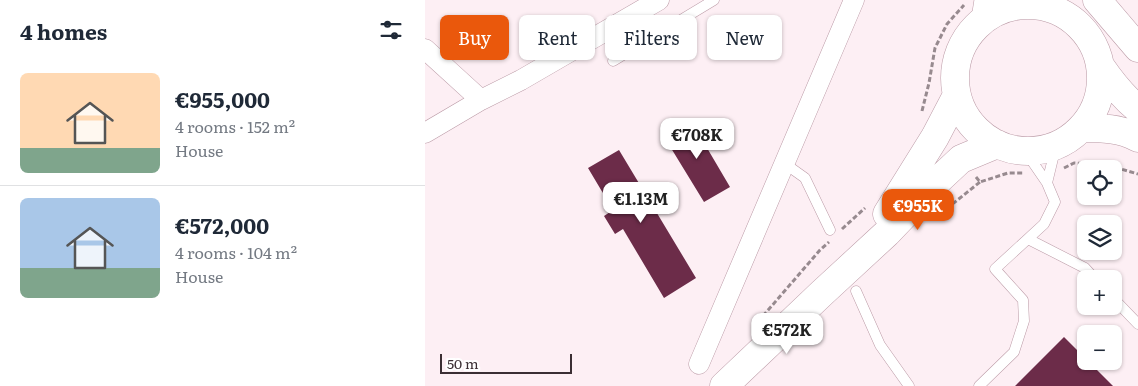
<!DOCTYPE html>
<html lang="en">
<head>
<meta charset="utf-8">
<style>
  body { margin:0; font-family:Literata,serif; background:#f6f6f7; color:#1f2937; height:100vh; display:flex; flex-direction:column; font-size:19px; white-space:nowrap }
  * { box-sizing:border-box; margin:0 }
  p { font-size:16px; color:#747a83 }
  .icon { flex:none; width:28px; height:28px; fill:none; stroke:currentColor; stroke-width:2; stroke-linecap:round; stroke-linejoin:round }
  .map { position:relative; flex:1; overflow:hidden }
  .drawer { display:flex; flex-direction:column; background:#fff; width:425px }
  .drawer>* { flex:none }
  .top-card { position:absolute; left:15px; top:15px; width:475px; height:45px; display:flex; gap:10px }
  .tools { position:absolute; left:652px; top:160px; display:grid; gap:10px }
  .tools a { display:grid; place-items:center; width:45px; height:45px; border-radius:8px; background:#fff; box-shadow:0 1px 4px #0004; font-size:25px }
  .scale { position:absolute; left:15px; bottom:12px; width:132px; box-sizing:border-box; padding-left:5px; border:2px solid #3b2e33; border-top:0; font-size:14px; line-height:18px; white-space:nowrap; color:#3b2e33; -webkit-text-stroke:4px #fff; paint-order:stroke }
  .price { position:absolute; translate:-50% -42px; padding:0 11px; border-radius:10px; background:#fff; color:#222; font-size:16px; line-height:32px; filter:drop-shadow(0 1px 2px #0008) }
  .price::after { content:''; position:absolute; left:50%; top:30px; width:15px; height:11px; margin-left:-8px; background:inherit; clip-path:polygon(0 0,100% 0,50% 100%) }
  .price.selected { background:#ea580c; color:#fff }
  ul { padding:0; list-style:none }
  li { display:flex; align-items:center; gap:15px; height:125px; padding:0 20px }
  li+li { border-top:1px solid #e0e1e3 }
  li span { display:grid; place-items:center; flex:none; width:140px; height:100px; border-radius:8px; color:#555 }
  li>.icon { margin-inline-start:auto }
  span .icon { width:60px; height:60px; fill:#fffc; stroke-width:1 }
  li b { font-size:21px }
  h2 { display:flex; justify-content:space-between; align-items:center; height:60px; padding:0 20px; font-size:21px }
  .tag { padding:0 18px; border-radius:8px; background:#fff; box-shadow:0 1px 4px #0004; font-size:18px; line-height:45px }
  .tag.selected { background:#ea580c; color:#fff }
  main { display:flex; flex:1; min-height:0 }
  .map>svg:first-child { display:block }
  .building { fill:#6c2c49 }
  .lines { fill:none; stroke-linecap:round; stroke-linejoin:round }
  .service-casing { stroke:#bb9aa6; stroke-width:11 }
  .minor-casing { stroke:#bb9aa6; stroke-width:21 }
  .tertiary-casing { stroke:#bb9aa6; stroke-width:26 }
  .secondary-casing { stroke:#bb9aa6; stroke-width:29 }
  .path { stroke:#978a8f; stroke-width:3; stroke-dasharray:5 2.5; stroke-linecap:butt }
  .service { stroke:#fff; stroke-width:10 }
  .minor { stroke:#fff; stroke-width:20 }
  .tertiary { stroke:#fff; stroke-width:25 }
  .secondary { stroke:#fff; stroke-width:28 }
</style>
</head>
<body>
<main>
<section class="drawer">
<h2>4 homes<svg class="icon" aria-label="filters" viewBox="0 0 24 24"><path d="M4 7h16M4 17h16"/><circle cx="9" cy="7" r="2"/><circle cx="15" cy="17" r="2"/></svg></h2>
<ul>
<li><span style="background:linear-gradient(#ffd9b3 75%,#7fa58c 0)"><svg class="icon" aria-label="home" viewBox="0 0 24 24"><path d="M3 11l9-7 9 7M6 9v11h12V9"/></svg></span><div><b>€955,000</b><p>4 rooms · 152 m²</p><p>House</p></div></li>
<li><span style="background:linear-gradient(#a9c7e8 70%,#7fa58c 0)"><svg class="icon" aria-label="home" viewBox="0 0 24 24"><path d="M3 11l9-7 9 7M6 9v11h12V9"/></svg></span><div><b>€572,000</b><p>4 rooms · 104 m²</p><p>House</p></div></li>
</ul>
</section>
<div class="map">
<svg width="713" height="386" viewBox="0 0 713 386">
  <rect width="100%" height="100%" fill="#fdeff4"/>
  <path class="building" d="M 265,119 L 305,187 L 279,202 L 238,135 Z
    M 194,150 L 271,278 L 239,298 L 198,229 L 190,234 L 179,216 L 188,210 L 163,168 Z
    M 639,337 L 661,359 L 661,361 L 663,361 L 688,386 L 590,386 Z"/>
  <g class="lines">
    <g class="service-casing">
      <path id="service" d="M 188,61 L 289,0
        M 359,163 L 380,178 L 405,230
        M 622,183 L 631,146
        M 603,239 L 660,268 L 670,279
        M 431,291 L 455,345 L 484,386
        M 689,299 L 713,324
        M 554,386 L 589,352 L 599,321 L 598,300 L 570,269 L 619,224 L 630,202 L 622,183 L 600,151"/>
    </g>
    <g class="minor-casing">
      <path id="minor" d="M 0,49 L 56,100
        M 0,133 L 56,100 L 96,80 L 234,0
        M 274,364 L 429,0"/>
    </g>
    <g class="tertiary-casing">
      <path id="tertiary" d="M 612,0 L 617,5
        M 559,19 L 562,0"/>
    </g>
    <g class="secondary-casing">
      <path id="secondary" d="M 672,0 L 713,48
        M530 78a73 73 0 1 1 146 0a73 73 0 1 1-146 0Z
        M 676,67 C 687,83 698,97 713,109
        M 657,128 C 676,128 696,128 713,138
        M 462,214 L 510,137 L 532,95
        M 299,386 L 397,293 L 462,233 L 506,187 L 536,159 L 572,144"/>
    </g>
    <path class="path" d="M 497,111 L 504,83 L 510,48 L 522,24 L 539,5
      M 639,168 L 649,163 L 682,165 L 713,174
      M 551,177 L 555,182 L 583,173 L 598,173
      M 510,218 L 555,182
      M 417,229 L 440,208
      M 338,316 L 395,250 L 404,242"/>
    <use href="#service" class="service"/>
    <use href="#minor" class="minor"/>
    <use href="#tertiary" class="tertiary"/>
    <use href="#secondary" class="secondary"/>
  </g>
</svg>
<div class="tools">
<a><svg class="icon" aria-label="locate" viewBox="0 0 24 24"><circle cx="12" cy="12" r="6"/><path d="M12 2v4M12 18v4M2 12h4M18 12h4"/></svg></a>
<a><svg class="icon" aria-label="layers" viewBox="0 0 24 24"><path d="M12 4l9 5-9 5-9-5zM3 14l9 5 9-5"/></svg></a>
<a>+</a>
<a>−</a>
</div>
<div class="scale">50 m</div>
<b class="price" style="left:272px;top:160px">€708K</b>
<b class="price" style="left:216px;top:224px">€1.13M</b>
<b class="price selected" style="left:493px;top:231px">€955K</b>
<b class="price" style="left:362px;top:355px">€572K</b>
<div class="top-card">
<a class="tag selected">Buy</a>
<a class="tag">Rent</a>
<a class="tag">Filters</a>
<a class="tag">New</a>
</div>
</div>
</main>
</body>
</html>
